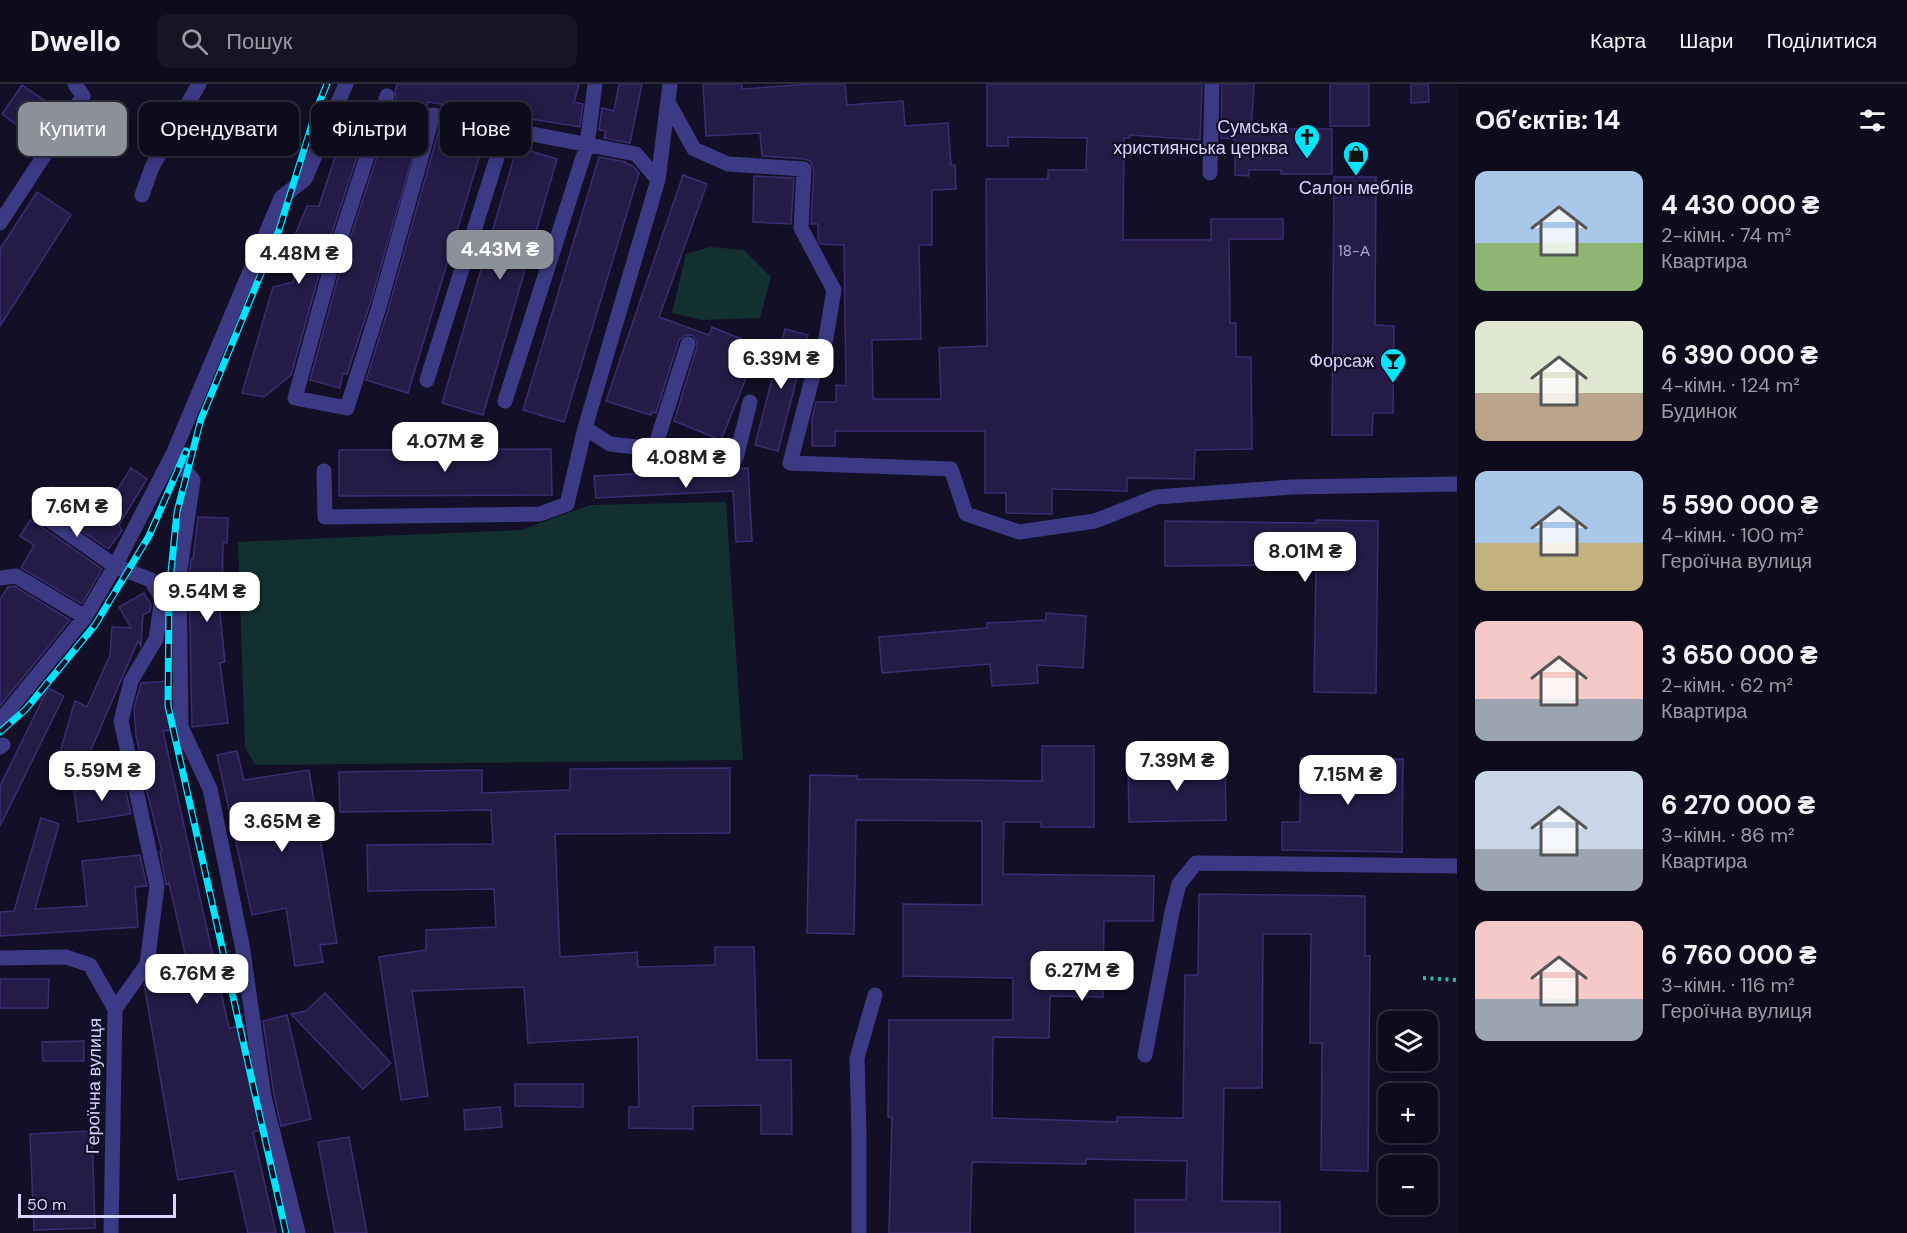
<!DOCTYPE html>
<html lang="uk">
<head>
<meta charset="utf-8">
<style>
  body { margin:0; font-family:"DM Sans",sans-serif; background:#171425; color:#f1f3f6; height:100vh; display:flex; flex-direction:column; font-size:22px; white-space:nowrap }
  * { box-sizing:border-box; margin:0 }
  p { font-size:20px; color:#9b9ba3 }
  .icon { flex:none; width:33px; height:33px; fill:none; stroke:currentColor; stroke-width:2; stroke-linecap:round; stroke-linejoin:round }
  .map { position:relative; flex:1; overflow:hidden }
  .panel { display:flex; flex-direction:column; background:#0e0b1c; width:450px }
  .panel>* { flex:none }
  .guide { position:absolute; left:18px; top:18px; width:570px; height:54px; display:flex; gap:12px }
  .tools { position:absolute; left:1378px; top:927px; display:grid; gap:12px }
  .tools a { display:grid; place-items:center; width:60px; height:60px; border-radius:12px; background:#0e0b1c; box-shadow:0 3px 15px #0003,0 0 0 2px #2e2b3b; font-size:30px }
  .scale { position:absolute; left:18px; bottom:15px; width:158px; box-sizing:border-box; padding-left:6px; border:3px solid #d9d4ff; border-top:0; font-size:16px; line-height:21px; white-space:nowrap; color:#d9d4ff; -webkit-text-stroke:4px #130f26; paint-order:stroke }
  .price { position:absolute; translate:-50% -51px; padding:0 14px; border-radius:12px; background:#fff; color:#222; font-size:20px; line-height:39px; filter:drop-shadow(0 2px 3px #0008) }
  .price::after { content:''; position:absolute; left:50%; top:36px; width:18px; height:14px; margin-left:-9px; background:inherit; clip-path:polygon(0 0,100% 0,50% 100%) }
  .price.current { background:#8c9099; color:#fff }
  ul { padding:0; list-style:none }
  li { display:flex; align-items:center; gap:18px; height:150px; padding:0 18px }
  li span { display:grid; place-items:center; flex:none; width:168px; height:120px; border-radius:12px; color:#555 }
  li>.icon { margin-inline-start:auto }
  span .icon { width:72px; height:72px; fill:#fffc; stroke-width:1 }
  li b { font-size:26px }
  h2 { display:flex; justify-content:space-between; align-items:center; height:72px; padding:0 18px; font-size:26px }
  .tag { padding:0 21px; border-radius:12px; background:#0e0b1c; box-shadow:0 3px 15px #0003,0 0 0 2px #2e2b3b; font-size:21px; line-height:54px }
  .tag.current { background:#8c9099; color:#fff }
  header { display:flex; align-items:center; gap:36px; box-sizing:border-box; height:84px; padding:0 30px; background:#0e0b1c; border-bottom:2px solid #2e2b3b }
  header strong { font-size:28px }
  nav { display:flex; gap:33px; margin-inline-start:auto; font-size:21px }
  .search { width:420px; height:54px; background:#171425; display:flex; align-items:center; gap:15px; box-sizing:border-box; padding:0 21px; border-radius:12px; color:#9b9ba3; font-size:22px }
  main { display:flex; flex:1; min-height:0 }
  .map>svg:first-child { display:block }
  .green { fill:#12302f }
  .building { fill:#241b47; stroke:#3b2d73; stroke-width:1.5 }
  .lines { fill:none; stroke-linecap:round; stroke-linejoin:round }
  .path { stroke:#2fb8b0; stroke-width:4; stroke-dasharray:3 4.5; stroke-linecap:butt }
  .minor { stroke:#3d3a85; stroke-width:15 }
  .rail-casing { stroke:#00e5ff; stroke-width:7 }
  .rail { stroke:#130f26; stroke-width:4.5; stroke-dasharray:14; stroke-linecap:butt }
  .labels { text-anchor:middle; stroke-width:4.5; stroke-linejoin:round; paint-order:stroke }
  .number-label { font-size:15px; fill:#aca6d1 }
  .poi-label { font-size:18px; fill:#d9d4ff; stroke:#130f26; text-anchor:end }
  .street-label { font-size:18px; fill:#d9d4ff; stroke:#130f26 }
</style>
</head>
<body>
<header>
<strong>Dwello</strong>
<div class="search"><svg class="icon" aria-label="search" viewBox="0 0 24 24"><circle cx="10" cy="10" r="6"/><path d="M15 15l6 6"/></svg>Пошук</div>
<nav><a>Карта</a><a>Шари</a><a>Поділитися</a></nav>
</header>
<main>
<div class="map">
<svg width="1457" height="1149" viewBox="0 0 1457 1149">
  <rect width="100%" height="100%" fill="#130f26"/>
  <path class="green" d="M 710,163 L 744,166 L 771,193 L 760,234 L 702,236 L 672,229 L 686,170 Z
    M 726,418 L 743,676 L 255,681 L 245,663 L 238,458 L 521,446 L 590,421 Z"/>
  <path class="building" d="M 397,0 L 579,0 L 574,18 L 583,20 L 580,43 L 428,18 L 370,220 L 347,290 L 343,289 L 340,304 L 310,296 L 342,179 L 396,15 L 395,7 Z
    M 619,0 L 642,0 L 630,59 L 604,54 L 606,47 L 599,46 L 602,24 L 614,27 Z
    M 703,0 L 742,0 L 742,5 L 810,0 L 845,0 L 847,21 L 903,17 L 905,42 L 948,39 L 951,81 L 955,81 L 956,105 L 932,106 L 932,161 L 919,161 L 921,255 L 872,256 L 873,315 L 941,315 L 939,264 L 987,262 L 986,95 L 1048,95 L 1048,86 L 1086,86 L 1087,54 L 1008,53 L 1008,62 L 987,62 L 987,0 L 1202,0 L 1200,56 L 1130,51 L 1130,54 L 1124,54 L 1123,156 L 1211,156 L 1211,135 L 1283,135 L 1283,155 L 1229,155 L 1230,239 L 1236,239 L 1236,273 L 1251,273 L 1252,365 L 1195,366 L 1194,395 L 1127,394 L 1127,407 L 1052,405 L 1052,430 L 1006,429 L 1006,409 L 985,409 L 985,347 L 835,347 L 835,362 L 812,362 L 812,335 L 816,318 L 836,318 L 836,301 L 846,302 L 844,161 L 820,160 L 818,154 L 818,140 L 811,140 L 814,86 L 810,77 L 805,75 L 762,72 L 760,49 L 706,52 Z
    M 1222,0 L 1254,0 L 1251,45 L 1332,45 L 1332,90 L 1281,90 L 1281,86 L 1249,86 L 1249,92 L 1235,91 L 1235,55 L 1221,54 Z
    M 1330,0 L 1369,0 L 1369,42 L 1330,42 Z
    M 1411,0 L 1428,0 L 1429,18 L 1411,19 Z
    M 22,1 L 51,21 L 31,51 L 2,30 Z
    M 440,42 L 485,54 L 408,309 L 366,296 L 388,226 Z
    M 339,61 L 360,64 L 324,173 L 291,291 L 264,313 L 242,309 L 273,203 L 293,198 L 301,176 L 288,168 L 307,122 L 319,122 Z
    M 517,63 L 557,75 L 483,331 L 442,319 Z
    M 599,73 L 626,78 L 625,79 L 633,82 L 639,89 L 564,338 L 523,326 Z
    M 683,91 L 707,100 L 659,233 L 709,251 L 712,243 L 759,262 L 721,356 L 674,337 L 697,263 L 697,257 L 692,251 L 685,251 L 679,256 L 656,329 L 652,328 L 651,331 L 606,317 Z
    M 754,92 L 794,94 L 791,140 L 753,138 Z
    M 1334,93 L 1376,93 L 1375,241 L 1394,242 L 1393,329 L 1373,329 L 1372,351 L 1332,351 Z
    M 37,108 L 71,131 L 0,242 L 0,165 Z
    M 785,245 L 808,251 L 778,367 L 755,361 Z
    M 551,365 L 552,411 L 339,412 L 339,366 Z
    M 131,384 L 147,395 L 119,441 L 122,447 L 108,465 L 53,427 L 44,426 L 38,434 L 39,439 L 42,443 L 102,485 L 82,520 L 21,484 L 34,461 L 20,452 L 30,436 L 34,439 L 52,402 L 102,430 Z
    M 748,384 L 752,457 L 736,458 L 733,407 L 596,414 L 594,392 Z
    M 198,433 L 228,434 L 227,459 L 223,458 L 222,519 L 219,519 L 225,578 L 220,579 L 228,639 L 192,643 L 189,494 L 191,475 L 193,475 Z
    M 1316,436 L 1378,437 L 1376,609 L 1314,608 L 1316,481 L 1165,482 L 1165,437 L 1316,439 Z
    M 14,502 L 70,536 L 0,622 L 0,515 L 8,503 Z
    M 144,509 L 151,521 L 150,527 L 143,531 L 141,560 L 141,562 L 138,557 L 74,705 L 73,693 L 71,699 L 53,692 L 75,617 L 87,623 L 110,571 L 112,543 L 131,544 L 119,523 Z
    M 1046,529 L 1086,532 L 1083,584 L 1037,581 L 1038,599 L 992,602 L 990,580 L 882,589 L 879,553 L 987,544 L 987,539 L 1046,536 Z
    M 171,597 L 172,646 L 163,647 L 229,944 L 244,941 L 254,1015 L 262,1046 L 253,1048 L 276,1149 L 248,1149 L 234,1087 L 178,1096 L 144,900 L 190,891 L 169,799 L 166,800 L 160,768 L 162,768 L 144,696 L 146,695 L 136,652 L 134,624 L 141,599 Z
    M 48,604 L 64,612 L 0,742 L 0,702 Z
    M 1042,662 L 1094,662 L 1094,743 L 1041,743 L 1041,738 L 1004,738 L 1003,790 L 1154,792 L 1153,837 L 1104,837 L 1103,913 L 1050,912 L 1049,954 L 993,953 L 992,1034 L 1117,1038 L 1117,1033 L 1183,1034 L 1185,891 L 1198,891 L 1199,810 L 1365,812 L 1365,872 L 1370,872 L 1368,1087 L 1321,1086 L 1322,959 L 1310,959 L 1311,850 L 1263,850 L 1262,1004 L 1224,1004 L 1222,1117 L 1280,1118 L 1280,1149 L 1135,1149 L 1135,1116 L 1186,1116 L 1187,1077 L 1086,1075 L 1086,1080 L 972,1078 L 970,1149 L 889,1149 L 892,1033 L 888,1033 L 889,936 L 1013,936 L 1013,894 L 903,892 L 903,820 L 982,821 L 982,737 L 856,736 L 854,850 L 807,849 L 810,691 L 857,692 L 857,695 L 1042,697 Z
    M 237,667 L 244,696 L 309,686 L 337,859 L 320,861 L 323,878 L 295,882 L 286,824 L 252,831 L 217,671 Z
    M 1301,674 L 1403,675 L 1402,768 L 1282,766 L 1282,738 L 1300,738 Z
    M 1225,677 L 1226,736 L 1129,738 L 1128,679 Z
    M 730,684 L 730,749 L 555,750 L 560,873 L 637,868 L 638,883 L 715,881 L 715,863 L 754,863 L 757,976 L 791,976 L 792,1050 L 761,1050 L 761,1021 L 693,1022 L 693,1045 L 629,1044 L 629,1023 L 639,1023 L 638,953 L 528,959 L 524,903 L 412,907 L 428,1012 L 401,1016 L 379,873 L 426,866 L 426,846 L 496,843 L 494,805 L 368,807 L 367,761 L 493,760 L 491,726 L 340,728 L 339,688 L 482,686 L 482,709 L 570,706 L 570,685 Z
    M 124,699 L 131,730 L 78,738 L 74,706 Z
    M 41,734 L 59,740 L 35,825 L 87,822 L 82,777 L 140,771 L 147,802 L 135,803 L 138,843 L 0,852 L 0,828 L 14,827 Z
    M 0,895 L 49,895 L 48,924 L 0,924 Z
    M 325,909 L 391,979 L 363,1005 L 291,930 L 306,927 Z
    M 287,931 L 311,1035 L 281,1042 L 274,1011 L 263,937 Z
    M 84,957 L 84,977 L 43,977 L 42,958 Z
    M 515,1000 L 583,1000 L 583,1023 L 515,1022 Z
    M 500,1023 L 502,1043 L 465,1046 L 464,1026 Z
    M 92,1047 L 95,1144 L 34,1146 L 30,1050 Z
    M 349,1053 L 367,1149 L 335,1149 L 318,1058 Z"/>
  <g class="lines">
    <path class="path" d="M 1423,894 L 1457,896"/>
    <path class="minor" d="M 387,12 L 333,176 L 295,314 L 347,324 L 379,223 L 433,31 L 636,70 L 658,96 L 585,344 L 610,360 L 736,374 L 750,318
      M 669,20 L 694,65 L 728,80 L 804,85 L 801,144 L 834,206 L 826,254 L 812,295 L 790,379 L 951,385 L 966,430 L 1019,448 L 1095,437 L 1156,413 L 1292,403 L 1457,400
      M 1210,89 L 1212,0
      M 658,96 L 670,0
      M 142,111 L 152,83 L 199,0
      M 0,139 L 83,12 L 75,0
      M 427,296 L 506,45
      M 505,317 L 587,61 L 595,0
      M 654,366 L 688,260
      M 173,370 L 193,396 L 179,493 L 181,643 L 210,705 L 242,861 L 264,1013 L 298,1149
      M 324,387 L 325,433 L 540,430 L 567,420 L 585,344
      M 48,435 L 115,482 L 151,496 L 162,514 L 156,555 L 131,597 L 121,637 L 157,802 L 147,880 L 115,925
      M 0,494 L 16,492 L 85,533
      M 0,637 L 85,533 L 115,482 L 173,370 L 281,114 L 305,95 L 346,0
      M 0,663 L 3,661
      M 0,874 L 66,873 L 90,881 L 115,925 L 111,1149
      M 1145,971 L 1172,828 L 1179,800 L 1196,779 L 1457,782
      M 859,1149 L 859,1051 L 857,974 L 875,911"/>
    <g class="rail-casing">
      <path id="rail" d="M 0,648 L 26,625 L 95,541 L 149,452 L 186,367
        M 286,1149 L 168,622 L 169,508 L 177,428 L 201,335 L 279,146 L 317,24 L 327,0"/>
    </g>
    <use href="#rail" class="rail"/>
  </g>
  <defs>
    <g id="church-pin" transform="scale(1.35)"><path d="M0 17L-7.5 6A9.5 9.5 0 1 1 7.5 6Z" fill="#00e5ff" stroke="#130f26"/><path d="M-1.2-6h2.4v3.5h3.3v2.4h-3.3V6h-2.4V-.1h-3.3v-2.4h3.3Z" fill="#111"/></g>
    <g id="shop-pin" transform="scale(1.35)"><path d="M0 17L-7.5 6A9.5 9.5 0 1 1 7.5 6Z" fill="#00e5ff" stroke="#130f26"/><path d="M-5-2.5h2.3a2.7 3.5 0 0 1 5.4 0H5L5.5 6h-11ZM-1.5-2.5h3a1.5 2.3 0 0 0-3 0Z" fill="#111"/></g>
    <g id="bar-pin" transform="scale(1.35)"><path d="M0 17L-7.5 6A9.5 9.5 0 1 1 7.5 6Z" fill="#00e5ff" stroke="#130f26"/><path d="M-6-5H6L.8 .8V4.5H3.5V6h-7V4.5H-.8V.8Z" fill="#111"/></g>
  </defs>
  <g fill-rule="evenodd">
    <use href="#church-pin" x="1307" y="53"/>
    <use href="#shop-pin" x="1356" y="70"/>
    <use href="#bar-pin" x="1393" y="277"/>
  </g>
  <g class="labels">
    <g class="number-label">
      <text x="1354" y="172">18-А</text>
    </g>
    <g class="poi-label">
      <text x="1288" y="49">Сумська<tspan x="1288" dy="21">християнська церква</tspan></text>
      <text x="1356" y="110" text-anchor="middle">Салон меблів</text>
      <text x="1374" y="283">Форсаж</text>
    </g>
    <g class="street-label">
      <text transform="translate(94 1002) rotate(-89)" y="6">Героїчна вулиця</text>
    </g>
  </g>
</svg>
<div class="tools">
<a><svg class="icon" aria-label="layers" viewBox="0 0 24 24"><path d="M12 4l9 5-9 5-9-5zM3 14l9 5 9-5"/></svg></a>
<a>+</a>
<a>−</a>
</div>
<div class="scale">50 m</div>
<b class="price current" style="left:500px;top:197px">4.43M ₴</b>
<b class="price" style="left:299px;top:201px">4.48M ₴</b>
<b class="price" style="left:781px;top:306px">6.39M ₴</b>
<b class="price" style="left:445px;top:389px">4.07M ₴</b>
<b class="price" style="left:686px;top:405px">4.08M ₴</b>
<b class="price" style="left:77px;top:454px">7.6M ₴</b>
<b class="price" style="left:1305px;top:499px">8.01M ₴</b>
<b class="price" style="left:207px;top:539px">9.54M ₴</b>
<b class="price" style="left:1177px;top:708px">7.39M ₴</b>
<b class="price" style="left:102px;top:718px">5.59M ₴</b>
<b class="price" style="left:1348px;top:722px">7.15M ₴</b>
<b class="price" style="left:282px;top:769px">3.65M ₴</b>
<b class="price" style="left:1082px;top:918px">6.27M ₴</b>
<b class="price" style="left:197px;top:921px">6.76M ₴</b>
<div class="guide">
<a class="tag current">Купити</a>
<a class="tag">Орендувати</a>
<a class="tag">Фільтри</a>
<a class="tag">Нове</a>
</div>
</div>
<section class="panel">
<h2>Об’єктів: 14<svg class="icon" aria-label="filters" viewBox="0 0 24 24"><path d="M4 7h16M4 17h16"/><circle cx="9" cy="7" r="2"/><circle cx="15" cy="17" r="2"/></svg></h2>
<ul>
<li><span style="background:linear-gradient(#a9c7e8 60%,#8fb573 0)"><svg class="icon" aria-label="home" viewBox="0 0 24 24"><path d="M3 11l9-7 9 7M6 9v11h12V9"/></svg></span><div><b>4 430 000 ₴</b><p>2-кімн. · 74 m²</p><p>Квартира</p></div></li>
<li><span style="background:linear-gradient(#dfe7d0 60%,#b9a48a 0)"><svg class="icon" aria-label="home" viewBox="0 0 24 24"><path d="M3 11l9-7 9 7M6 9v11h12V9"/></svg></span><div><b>6 390 000 ₴</b><p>4-кімн. · 124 m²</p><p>Будинок</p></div></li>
<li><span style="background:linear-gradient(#a9c7e8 60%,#c2b280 0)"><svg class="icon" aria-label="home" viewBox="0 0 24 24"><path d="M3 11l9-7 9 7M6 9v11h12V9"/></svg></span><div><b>5 590 000 ₴</b><p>4-кімн. · 100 m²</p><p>Героїчна вулиця</p></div></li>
<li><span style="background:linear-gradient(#f6c9c9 65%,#9aa5b1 0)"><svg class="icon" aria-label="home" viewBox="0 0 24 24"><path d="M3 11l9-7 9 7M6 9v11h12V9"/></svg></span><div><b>3 650 000 ₴</b><p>2-кімн. · 62 m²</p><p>Квартира</p></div></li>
<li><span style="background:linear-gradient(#c9d6e8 65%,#9aa5b1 0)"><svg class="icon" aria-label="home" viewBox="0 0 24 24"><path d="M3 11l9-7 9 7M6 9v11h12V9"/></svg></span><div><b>6 270 000 ₴</b><p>3-кімн. · 86 m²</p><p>Квартира</p></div></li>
<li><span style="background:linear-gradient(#f6c9c9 65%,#9aa5b1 0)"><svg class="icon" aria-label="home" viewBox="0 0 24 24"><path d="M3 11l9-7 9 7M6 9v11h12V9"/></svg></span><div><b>6 760 000 ₴</b><p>3-кімн. · 116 m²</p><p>Героїчна вулиця</p></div></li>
</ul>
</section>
</main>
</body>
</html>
